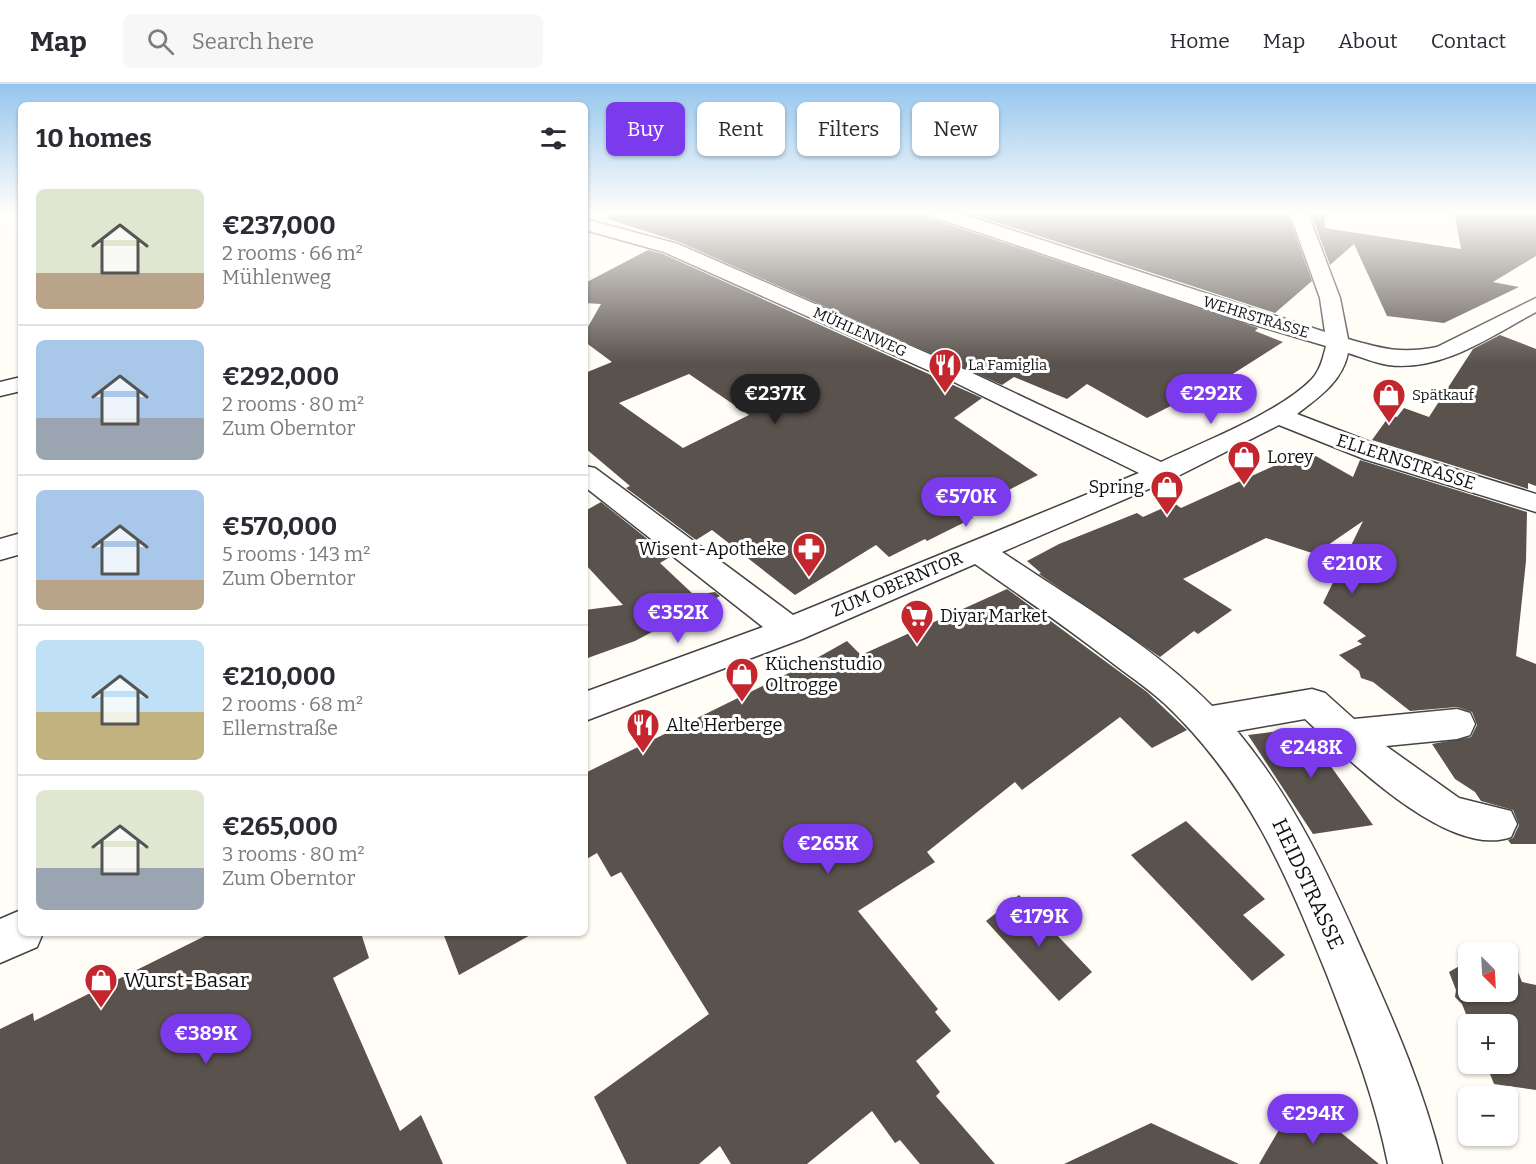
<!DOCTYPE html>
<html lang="en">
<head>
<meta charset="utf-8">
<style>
  body { margin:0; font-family:Bitter,serif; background:#f7f7f7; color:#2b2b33; height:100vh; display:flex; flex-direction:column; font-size:22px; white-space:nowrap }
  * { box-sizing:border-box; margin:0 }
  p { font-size:20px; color:#7c7c81 }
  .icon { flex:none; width:33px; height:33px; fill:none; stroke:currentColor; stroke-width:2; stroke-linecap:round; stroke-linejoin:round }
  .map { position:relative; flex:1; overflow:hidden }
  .side { position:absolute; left:18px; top:18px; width:570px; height:834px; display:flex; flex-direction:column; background:#fff; border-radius:9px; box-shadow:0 2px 4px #0004 }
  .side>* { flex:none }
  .hud { position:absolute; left:606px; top:18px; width:570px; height:54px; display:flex; gap:12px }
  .needle { width:39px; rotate:156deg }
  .fabs { position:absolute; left:1458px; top:858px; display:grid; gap:12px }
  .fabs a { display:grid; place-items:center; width:60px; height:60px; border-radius:9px; background:#fff; box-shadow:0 2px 4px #0004; font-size:30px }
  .price { position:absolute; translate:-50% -51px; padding:0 14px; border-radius:21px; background:#7c3aed; color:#fff; font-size:20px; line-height:39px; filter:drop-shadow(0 2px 3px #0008) }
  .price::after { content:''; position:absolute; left:50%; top:36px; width:18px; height:14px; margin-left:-9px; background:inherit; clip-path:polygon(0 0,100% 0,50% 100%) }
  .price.selected { background:#222; color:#fff }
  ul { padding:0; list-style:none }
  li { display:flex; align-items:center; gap:18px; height:150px; padding:0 18px }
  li+li { border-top:2px solid #e1e1e2 }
  li span { display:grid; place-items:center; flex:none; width:168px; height:120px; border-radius:9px; color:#555 }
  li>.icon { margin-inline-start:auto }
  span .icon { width:72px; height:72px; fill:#fffc; stroke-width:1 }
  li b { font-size:26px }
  h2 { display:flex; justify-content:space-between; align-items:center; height:72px; padding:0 18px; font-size:26px }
  .chip { padding:0 21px; border-radius:9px; background:#fff; box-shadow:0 2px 4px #0004; font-size:21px; line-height:54px }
  .chip.selected { background:#7c3aed; color:#fff }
  header { display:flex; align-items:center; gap:36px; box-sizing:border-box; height:84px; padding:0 30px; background:#fff; border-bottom:2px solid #e1e1e2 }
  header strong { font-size:28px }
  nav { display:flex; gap:33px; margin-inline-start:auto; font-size:21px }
  .search { width:420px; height:54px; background:#f7f7f7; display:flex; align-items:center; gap:15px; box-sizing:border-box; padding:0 21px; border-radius:9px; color:#7c7c81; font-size:22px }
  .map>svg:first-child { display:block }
  .building { fill:#5a524d; fill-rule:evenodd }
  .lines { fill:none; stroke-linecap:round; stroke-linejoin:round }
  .minor-casing { stroke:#444; stroke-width:3 }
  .minor { fill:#fff; fill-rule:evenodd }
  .labels { text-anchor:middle; stroke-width:6; stroke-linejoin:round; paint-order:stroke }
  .far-street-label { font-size:15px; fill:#111; stroke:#fff }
  .far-poi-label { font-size:15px; fill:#111; stroke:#fff; text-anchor:start }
  .poi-label { font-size:18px; fill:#111; stroke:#fff; text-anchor:start }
  .street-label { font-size:18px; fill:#111; stroke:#fff }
  .near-street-label { font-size:21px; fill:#111; stroke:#fff }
  .near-poi-label { font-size:21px; fill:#111; stroke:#fff; text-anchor:start }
</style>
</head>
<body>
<header>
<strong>Map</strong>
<div class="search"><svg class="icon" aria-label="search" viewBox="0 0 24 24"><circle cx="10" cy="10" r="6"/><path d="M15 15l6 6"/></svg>Search here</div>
<nav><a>Home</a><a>Map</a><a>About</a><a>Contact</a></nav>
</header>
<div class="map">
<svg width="1536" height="1080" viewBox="0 0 1536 1080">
  <rect width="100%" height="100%" fill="#fffdf5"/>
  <path class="building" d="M 609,127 L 923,127 L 927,133 L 1258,244 L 1255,247 L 1283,258 L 1228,293 L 1147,334 L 1087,300 L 1067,315 L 1014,293 L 1002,301 L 679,158 L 608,135 Z
    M 962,127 L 1287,127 L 1312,197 L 1275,229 Z
    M 1310,127 L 1324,127 L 1325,144 L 1461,165 L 1454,127 L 1536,127 L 1536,172 L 1493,198 L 1519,203 L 1444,239 L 1387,232 L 1354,160 L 1330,181 Z
    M 648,166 L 663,170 L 982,314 L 954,334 L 1038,391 L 965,428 L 973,434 L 927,457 L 925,455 L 889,473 L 876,461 L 795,511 L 712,446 L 696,456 L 626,404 L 630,402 L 585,364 L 585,289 L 612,278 L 585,258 L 585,248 L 601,220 L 585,219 L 585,199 ZM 689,290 L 749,331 L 683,364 L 619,319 Z
    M 1500,251 L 1536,265 L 1536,402 L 1528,399 L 1528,405 L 1372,356 L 1390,331 L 1397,333 L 1404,324 L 1429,333 L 1473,265 Z
    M 1307,367 L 1353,393 L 1360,376 L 1527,428 L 1526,477 L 1516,572 L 1536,580 L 1536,760 L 1511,760 L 1508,756 L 1513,754 L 1519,741 L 1513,726 L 1481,717 L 1475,708 L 1455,695 L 1432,660 L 1471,653 L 1477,641 L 1472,628 L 1457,623 L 1410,627 L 1373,598 L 1361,594 L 1359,587 L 1339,571 L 1362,560 L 1357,557 L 1366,552 L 1323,519 L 1363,437 L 1315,470 L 1266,454 L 1183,495 L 1232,526 L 1198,550 L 1194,547 L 1160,573 L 1039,490 L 1041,489 L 1027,477 L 1059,460 L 1137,429 L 1143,433 L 1174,419 L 1181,424 Z
    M 601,418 L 670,473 L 660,479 L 694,511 L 715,508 L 720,512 L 635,557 L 585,575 L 585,526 L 623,521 L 585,480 L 585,427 Z
    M 1007,505 L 1147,608 L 1187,646 L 1152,664 L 1120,633 L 1022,706 L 1015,698 L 927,768 L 935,778 L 858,827 L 938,925 L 935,928 L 951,947 L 916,977 L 940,1008 L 936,1012 L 995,1080 L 920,1080 L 900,1056 L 895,1059 L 872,1027 L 807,1080 L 731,1080 L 720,1062 L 699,1080 L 627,1080 L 594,1013 L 709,930 L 621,788 L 611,793 L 597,769 L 585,776 L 585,689 L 801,583 L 847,557 L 861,571 Z
    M 1304,644 L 1305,646 L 1313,645 L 1344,675 L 1327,677 L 1373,741 L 1313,750 L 1248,651 Z
    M 1186,737 L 1265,815 L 1243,831 L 1285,871 L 1252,897 L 1131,771 Z
    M 1019,811 L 1092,888 L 1059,917 L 986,837 Z
    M 211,849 L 361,849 L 369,874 L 333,894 L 400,1047 L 421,1031 L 443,1080 L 0,1080 L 0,945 L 33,929 L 34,937 Z
    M 443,849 L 534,849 L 459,891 Z
    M 1468,877 L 1468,908 L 1508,908 L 1508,883 L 1518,888 L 1522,898 L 1536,901 L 1536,1006 L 1494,1000 L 1486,980 L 1508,980 L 1508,940 L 1470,940 L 1462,920 L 1455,913 L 1456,906 L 1449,888 Z
    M 1287,1032 L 1322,1033 L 1379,1080 L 1259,1080 Z
    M 1151,1039 L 1239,1080 L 1064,1080 Z"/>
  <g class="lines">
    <g class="minor-casing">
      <path id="minor" d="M 925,127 L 953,127 L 1325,248 L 1320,214 L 1289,127 L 1307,127 L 1340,214 L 1348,255 C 1383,265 1401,270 1437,263 L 1536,214 L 1536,228 C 1491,252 1442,288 1388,281 C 1375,279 1361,273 1348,269 C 1342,298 1319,313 1297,330 L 1383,363 L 1536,410 L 1536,428 L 1364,375 L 1279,341 L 1172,395 L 1002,468 C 1073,516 1152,561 1212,622 L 1312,605 L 1325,609 L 1354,635 L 1457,625 L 1470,629 L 1475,640 L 1470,651 L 1457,655 L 1386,662 L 1459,714 L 1511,727 L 1517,740 L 1511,753 C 1449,776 1348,675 1305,635 L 1237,647 C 1296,718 1331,796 1368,880 C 1398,947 1424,1008 1442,1080 L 1388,1080 C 1374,1011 1352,956 1327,891 C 1285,787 1248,699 1165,620 C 1151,607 1134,595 1119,584 C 1072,547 1024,514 975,480 L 802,555 L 585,637 L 585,608 L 763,543 L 585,403 L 585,382 L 595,384 L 793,531 L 1139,389 L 952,297 L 664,168 L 585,146 L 585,135 L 678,160 L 968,287 L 1161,378 C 1205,357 1278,329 1311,296 C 1320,287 1323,274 1326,262 L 1238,236 L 928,131 Z
        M 21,293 L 21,307 L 0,312 L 0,298 Z
        M 21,449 L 21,470 L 0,476 L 0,455 Z
        M 21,826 L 21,849 L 43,849 L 37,863 L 0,879 L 0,835 Z"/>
    </g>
    <use href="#minor" class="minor"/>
  </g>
  <linearGradient id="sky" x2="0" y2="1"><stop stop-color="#95c6ee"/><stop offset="0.46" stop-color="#fffefa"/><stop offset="1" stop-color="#fffefa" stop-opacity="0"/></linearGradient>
  <rect width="1536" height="279" fill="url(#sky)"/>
  <defs>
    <g id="restaurant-pin" transform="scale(1.725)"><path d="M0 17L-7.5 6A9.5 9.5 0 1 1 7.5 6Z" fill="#c4262e" stroke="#fff"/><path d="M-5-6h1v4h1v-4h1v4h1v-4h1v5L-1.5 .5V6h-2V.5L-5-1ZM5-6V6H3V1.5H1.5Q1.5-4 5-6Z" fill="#fff"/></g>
    <g id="shop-pin" transform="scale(1.725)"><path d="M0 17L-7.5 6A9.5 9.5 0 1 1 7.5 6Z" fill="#c4262e" stroke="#fff"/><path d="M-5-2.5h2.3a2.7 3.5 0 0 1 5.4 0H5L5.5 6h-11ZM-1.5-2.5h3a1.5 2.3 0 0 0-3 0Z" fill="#fff"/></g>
    <g id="pharmacy-pin" transform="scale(1.725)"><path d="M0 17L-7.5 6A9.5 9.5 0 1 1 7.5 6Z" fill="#c4262e" stroke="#fff"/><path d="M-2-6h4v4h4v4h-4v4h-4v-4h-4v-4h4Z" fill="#fff"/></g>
    <g id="supermarket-pin" transform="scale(1.725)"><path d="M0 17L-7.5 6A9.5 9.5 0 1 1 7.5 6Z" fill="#c4262e" stroke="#fff"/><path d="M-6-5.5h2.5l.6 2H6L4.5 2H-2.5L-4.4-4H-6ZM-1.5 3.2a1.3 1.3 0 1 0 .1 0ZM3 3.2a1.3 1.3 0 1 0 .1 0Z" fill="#fff"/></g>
  </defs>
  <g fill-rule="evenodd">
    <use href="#restaurant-pin" x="945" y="281"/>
    <use href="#shop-pin" x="1389" y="311"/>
    <use href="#shop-pin" x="1244" y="373"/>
    <use href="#shop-pin" x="1167" y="403"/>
    <use href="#pharmacy-pin" x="809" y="465"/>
    <use href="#supermarket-pin" x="917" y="532"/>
    <use href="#shop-pin" x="742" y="590"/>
    <use href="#restaurant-pin" x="643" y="641"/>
    <use href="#shop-pin" x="101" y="896"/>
  </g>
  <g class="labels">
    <g class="far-street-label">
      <text transform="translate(1256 233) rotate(17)" y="5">WEHRSTRASSE</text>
      <text transform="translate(860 248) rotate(24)" y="5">MÜHLENWEG</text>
    </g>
    <g class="far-poi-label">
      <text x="968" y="286">La Famiglia</text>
      <text x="1412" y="316">Spätkauf</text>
    </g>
    <g class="poi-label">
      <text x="1267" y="379">Lorey</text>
      <text x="1144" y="409" text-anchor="end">Spring</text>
      <text x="786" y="471" text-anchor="end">Wisent-Apotheke</text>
      <text x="940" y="538">Diyar Market</text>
      <text x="765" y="586">Küchenstudio<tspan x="765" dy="21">Oltrogge</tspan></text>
      <text x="666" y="647">Alte Herberge</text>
    </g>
    <g class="street-label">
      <text transform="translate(1406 378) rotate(18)" y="6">ELLERNSTRASSE</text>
      <text transform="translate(897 500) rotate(-23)" y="6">ZUM OBERNTOR</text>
    </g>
    <g class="near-street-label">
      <text transform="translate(1308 800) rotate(65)" y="7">HEIDSTRASSE</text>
    </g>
    <g class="near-poi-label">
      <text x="124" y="903">Wurst-Basar</text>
    </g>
  </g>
</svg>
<div class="fabs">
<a><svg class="needle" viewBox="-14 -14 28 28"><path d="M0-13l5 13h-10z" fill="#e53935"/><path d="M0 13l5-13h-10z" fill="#7c7c81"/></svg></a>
<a>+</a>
<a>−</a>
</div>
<b class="price selected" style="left:775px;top:341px">€237K</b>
<b class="price" style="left:1211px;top:341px">€292K</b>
<b class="price" style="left:966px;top:444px">€570K</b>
<b class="price" style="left:1352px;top:511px">€210K</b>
<b class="price" style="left:678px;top:560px">€352K</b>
<b class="price" style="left:1311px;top:695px">€248K</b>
<b class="price" style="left:828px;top:791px">€265K</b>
<b class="price" style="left:1039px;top:864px">€179K</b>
<b class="price" style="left:206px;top:981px">€389K</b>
<b class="price" style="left:1313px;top:1061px">€294K</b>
<div class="hud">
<a class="chip selected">Buy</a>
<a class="chip">Rent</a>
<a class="chip">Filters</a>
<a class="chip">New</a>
</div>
<section class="side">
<h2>10 homes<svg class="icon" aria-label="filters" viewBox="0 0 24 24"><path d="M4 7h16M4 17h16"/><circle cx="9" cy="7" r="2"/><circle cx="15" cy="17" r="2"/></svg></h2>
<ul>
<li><span style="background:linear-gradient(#dfe7d0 70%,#b9a48a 0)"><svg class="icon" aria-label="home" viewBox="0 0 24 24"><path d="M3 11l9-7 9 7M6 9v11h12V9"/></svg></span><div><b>€237,000</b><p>2 rooms · 66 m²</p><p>Mühlenweg</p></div></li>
<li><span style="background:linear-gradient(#a9c7e8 65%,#9aa5b1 0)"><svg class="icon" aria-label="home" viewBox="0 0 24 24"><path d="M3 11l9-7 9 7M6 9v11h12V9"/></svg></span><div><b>€292,000</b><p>2 rooms · 80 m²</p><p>Zum Oberntor</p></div></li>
<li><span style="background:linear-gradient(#a9c7e8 75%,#b9a48a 0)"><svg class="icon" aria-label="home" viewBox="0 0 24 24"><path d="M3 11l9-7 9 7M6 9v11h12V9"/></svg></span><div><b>€570,000</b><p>5 rooms · 143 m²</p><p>Zum Oberntor</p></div></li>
<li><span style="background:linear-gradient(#bfe0f5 60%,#c2b280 0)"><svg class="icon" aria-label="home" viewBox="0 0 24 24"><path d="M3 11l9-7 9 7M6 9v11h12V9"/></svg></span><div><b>€210,000</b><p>2 rooms · 68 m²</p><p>Ellernstraße</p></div></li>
<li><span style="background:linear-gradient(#dfe7d0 65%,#9aa5b1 0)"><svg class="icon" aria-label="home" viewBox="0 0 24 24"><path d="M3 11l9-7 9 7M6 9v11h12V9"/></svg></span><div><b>€265,000</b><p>3 rooms · 80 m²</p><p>Zum Oberntor</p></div></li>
</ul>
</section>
</div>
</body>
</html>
